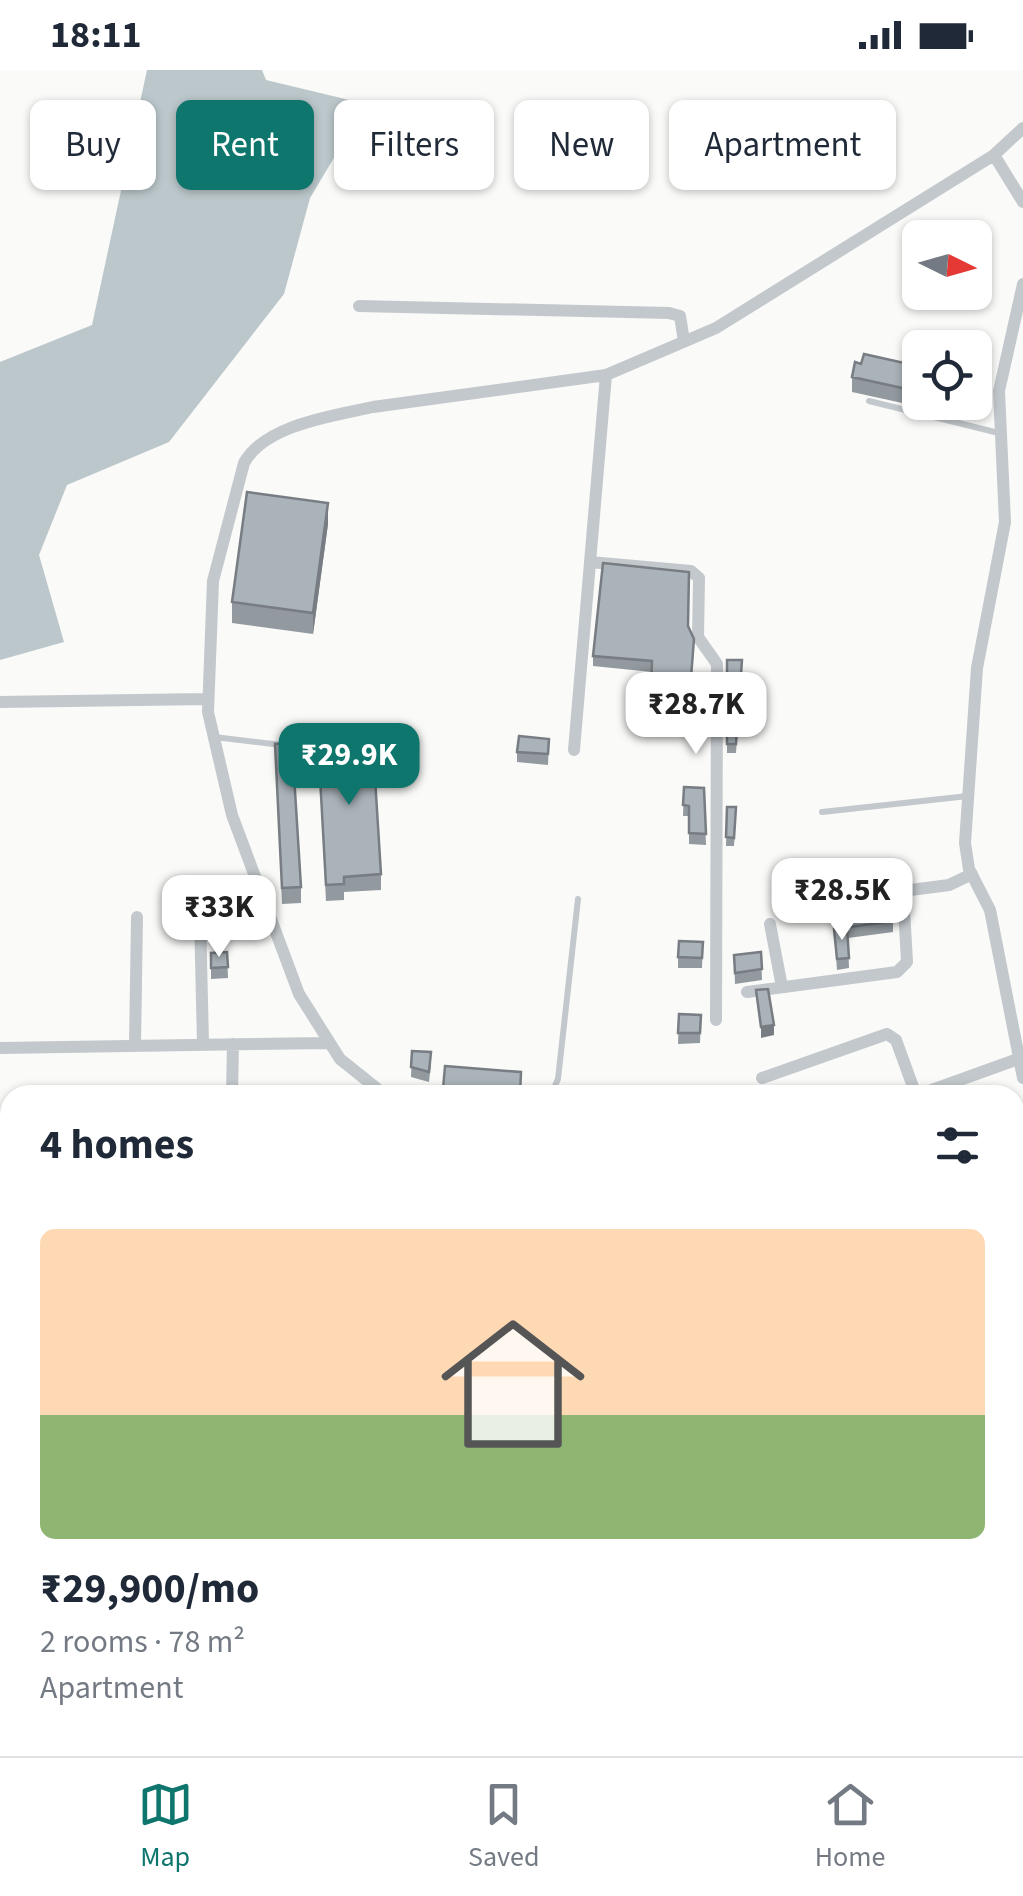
<!DOCTYPE html>
<html lang="en">
<head>
<meta charset="utf-8">
<style>
  body { margin:0; font-family:"Source Sans 3",sans-serif; background:#f2f2f3; color:#1f2937; height:100vh; display:flex; flex-direction:column; font-size:38px; white-space:nowrap }
  * { box-sizing:border-box; margin:0 }
  p { font-size:32px; color:#747a83 }
  .icon { flex:none; width:55px; height:55px; fill:none; stroke:currentColor; stroke-width:2; stroke-linecap:round; stroke-linejoin:round }
  .map { position:relative; flex:1; overflow:hidden }
  .drawer { position:absolute; left:0px; top:1015px; width:1025px; height:672px; display:flex; flex-direction:column; background:#fff; border-radius:30px 30px 0 0; box-shadow:0 2px 8px #0004 }
  .drawer>* { flex:none }
  .top-card { position:absolute; left:30px; top:30px; width:965px; height:90px; display:flex; gap:20px }
  .needle { width:65px; rotate:95deg }
  .controls { position:absolute; left:902px; top:150px; display:grid; gap:20px }
  .controls a { display:grid; place-items:center; width:90px; height:90px; border-radius:15px; background:#fff; box-shadow:0 2px 8px #0004; font-size:50px }
  .price { position:absolute; translate:-50% -85px; padding:0 22px; border-radius:20px; background:#fff; color:#222; font-size:32px; line-height:65px; filter:drop-shadow(0 2px 5px #0008) }
  .price::after { content:''; position:absolute; left:50%; top:60px; width:30px; height:22px; margin-left:-15px; background:inherit; clip-path:polygon(0 0,100% 0,50% 100%) }
  .price.current { background:#0f766e; color:#fff }
  ul { padding:0; list-style:none }
  li { display:grid; align-content:center; gap:20px; height:530px; padding:0 40px }
  li span { display:grid; place-items:center; height:310px; border-radius:15px; color:#555 }
  li>.icon { margin-inline-start:auto }
  span .icon { width:180px; height:180px; fill:#fffc; stroke-width:1 }
  li b { font-size:42px }
  h2 { display:flex; justify-content:space-between; align-items:center; height:120px; padding:0 40px; font-size:42px }
  .pill { padding:0 35px; border-radius:15px; background:#fff; box-shadow:0 2px 8px #0004; font-size:35px; line-height:90px }
  .pill.current { background:#0f766e; color:#fff }
  .status { display:flex; justify-content:space-between; align-items:center; height:70px; padding:0 50px; background:#fff; direction:ltr }
  .status svg { height:28px; fill:currentColor }
  .menu { display:flex; justify-content:space-around; align-items:center; height:140px; border-top:2px solid #e0e1e3; background:#fff; font-size:28px; color:#747a83 }
  .menu a { display:grid; justify-items:center; gap:5px }
  .menu .current { color:#0f766e }
  .map>svg:first-child { display:block }
  .water { fill:#bbc7cb }
  .lines { fill:none; stroke-linecap:round; stroke-linejoin:round }
  .service { stroke:#c3c8cc; stroke-width:6 }
  .minor { stroke:#c3c8cc; stroke-width:12 }
  .wall { fill:#929a9f }
  .shaded-wall { fill:#777d82 }
  .building { fill:#aab3b9; stroke:#777d82; stroke-width:2.5 }
</style>
</head>
<body>
<div class="status"><b>18:11</b><svg viewBox="0 0 49 12"><path d="M0 12V9h3v3zM5 12V6h3v6zM10 12V3h3v9zM15 12V0h3v12zM26 1h20v11H26zM47 4h2v5h-2z"/></svg></div>
<div class="map">
<svg width="1023" height="1686" viewBox="0 0 1023 1686">
  <rect width="100%" height="100%" fill="#fafaf8"/>
  <path class="water" d="M 147,0 L 262,0 L 266,10 L 366,34 L 310,128 L 284,224 L 169,372 L 67,415 L 39,485 L 64,572 L 0,590 L 0,292 L 92,255 Z"/>
  <g class="lines">
    <path class="service" d="M 869,331 L 999,363
      M 214,667 L 324,680
      M 822,742 L 968,726
      M 551,1025 L 558,1009 L 578,829
      M 297,1686 L 298,1678"/>
    <path class="minor" d="M 994,85 L 1023,132
      M 1023,214 L 999,321 L 1005,452 L 977,598 L 965,773 L 969,799 L 990,840 L 1023,1008
      M 359,236 L 669,243 L 680,246 L 684,271
      M 590,492 L 691,501 L 699,508 L 698,567 L 717,594 L 716,950
      M 0,632 L 206,629
      M 574,680 L 606,305
      M 820,826 L 903,821
      M 200,847 L 203,973
      M 770,854 L 782,917
      M 747,922 L 897,902 L 907,892 L 903,821 L 949,815 L 972,804
      M 135,976 L 137,847
      M 0,978 L 327,973
      M 762,1008 L 887,964 L 896,970 L 916,1025
      M 232,1025 L 233,974
      M 385,1025 L 340,989 L 299,924 L 232,745 L 208,642 L 213,511 L 244,393 C 265,355 332,346 373,337 L 606,305 L 716,258 L 994,85 L 1023,58
      M 918,1025 L 1018,989
      M 1015,1077 L 1023,1059
      M 1015,1438 L 1023,1435
      M 1015,1489 L 1023,1486
      M 576,1678 L 658,1686
      M 151,1686 L 162,1678
      M 690,1686 L 697,1678"/>
  </g>
  <path class="wall" d="M 919,262 L 945,278 L 920,278 L 916,336 L 852,322 L 852,307 L 913,295 Z
    M 328,454 L 313,564 L 232,553 L 232,532 Z
    M 688,557 L 694,579 L 690,631 L 651,629 L 652,602 L 593,596 L 593,586 Z
    M 727,590 L 742,599 L 736,683 L 727,683 Z
    M 549,669 L 548,695 L 517,692 L 517,682 Z
    M 318,671 L 381,804 L 381,820 L 344,822 L 344,830 L 326,831 Z
    M 275,674 L 301,817 L 301,833 L 282,834 Z
    M 684,717 L 704,718 L 706,775 L 689,774 L 689,746 L 683,746 Z
    M 727,737 L 736,746 L 734,776 L 726,776 Z
    M 839,824 L 852,835 L 888,841 L 893,840 L 893,862 L 848,868 L 849,898 L 837,900 L 834,859 L 842,858 Z
    M 703,872 L 702,898 L 678,898 L 678,887 Z
    M 227,882 L 228,908 L 211,909 L 211,883 Z
    M 761,882 L 762,910 L 735,914 L 734,885 Z
    M 679,944 L 701,945 L 700,973 L 678,974 Z
    M 412,981 L 431,993 L 429,1012 L 411,1007 Z
    M 445,996 L 520,1025 L 443,1025 Z"/>
  <path class="shaded-wall" d="M 920,308 L 920,322 L 916,336 L 916,321 Z
    M 328,433 L 328,454 L 313,564 L 313,543 Z
    M 774,955 L 774,965 L 761,968 L 761,957 Z"/>
  <path class="building" d="M 919,262 L 945,268 L 943,278 L 920,278 L 920,308 L 916,321 L 852,307 L 855,292 L 861,294 L 864,284 L 913,295 Z
    M 247,422 L 328,433 L 313,543 L 232,532 Z
    M 603,493 L 689,502 L 688,556 L 694,569 L 690,620 L 651,618 L 652,591 L 593,586 Z
    M 727,590 L 742,590 L 736,674 L 727,674 Z
    M 372,660 L 381,804 L 344,807 L 344,814 L 326,815 L 318,671 L 355,668 L 355,661 Z
    M 519,666 L 549,669 L 548,684 L 517,682 Z
    M 292,673 L 301,817 L 282,818 L 275,674 Z
    M 684,717 L 704,718 L 706,764 L 689,763 L 689,736 L 683,735 Z
    M 727,737 L 736,737 L 734,768 L 726,767 Z
    M 839,824 L 851,824 L 852,835 L 886,831 L 888,841 L 893,840 L 893,851 L 843,858 Z
    M 847,858 L 849,888 L 837,889 L 834,859 Z
    M 679,871 L 703,872 L 702,888 L 678,887 Z
    M 227,882 L 228,897 L 211,898 L 211,883 Z
    M 761,882 L 762,899 L 735,903 L 734,885 Z
    M 768,919 L 774,955 L 761,957 L 756,920 Z
    M 679,944 L 701,945 L 700,963 L 678,963 Z
    M 412,981 L 431,982 L 429,1002 L 411,997 Z
    M 445,996 L 521,1002 L 520,1025 L 443,1019 Z
    M 381,1678 L 408,1678 L 406,1686 L 379,1686 Z"/>
</svg>
<div class="controls">
<a><svg class="needle" viewBox="-14 -14 28 28"><path d="M0-13l5 13h-10z" fill="#e53935"/><path d="M0 13l5-13h-10z" fill="#747a83"/></svg></a>
<a><svg class="icon" aria-label="locate" viewBox="0 0 24 24"><circle cx="12" cy="12" r="6"/><path d="M12 2v4M12 18v4M2 12h4M18 12h4"/></svg></a>
</div>
<b class="price" style="left:696px;top:687px">₹28.7K</b>
<b class="price current" style="left:349px;top:738px">₹29.9K</b>
<b class="price" style="left:842px;top:873px">₹28.5K</b>
<b class="price" style="left:219px;top:890px">₹33K</b>
<div class="top-card">
<a class="pill">Buy</a>
<a class="pill current">Rent</a>
<a class="pill">Filters</a>
<a class="pill">New</a>
<a class="pill">Apartment</a>
</div>
<section class="drawer">
<h2>4 homes<svg class="icon" aria-label="filters" viewBox="0 0 24 24"><path d="M4 7h16M4 17h16"/><circle cx="9" cy="7" r="2"/><circle cx="15" cy="17" r="2"/></svg></h2>
<ul>
<li><span style="background:linear-gradient(#ffd9b3 60%,#8fb573 0)"><svg class="icon" aria-label="home" viewBox="0 0 24 24"><path d="M3 11l9-7 9 7M6 9v11h12V9"/></svg></span><div><b>₹29,900/mo</b><p>2 rooms · 78 m²</p><p>Apartment</p></div></li>
</ul>
</section>
</div>
<nav class="menu">
<a class="current"><svg class="icon" aria-label="map" viewBox="0 0 24 24"><path d="M3 6l6-2 6 2 6-2v14l-6 2-6-2-6 2zM9 4v14M15 6v14"/></svg>Map</a>
<a><svg class="icon" aria-label="saved" viewBox="0 0 24 24"><path d="M7 4h10v16l-5-4-5 4z"/></svg>Saved</a>
<a><svg class="icon" aria-label="home" viewBox="0 0 24 24"><path d="M3 11l9-7 9 7M6 9v11h12V9"/></svg>Home</a>
</nav>
</body>
</html>
